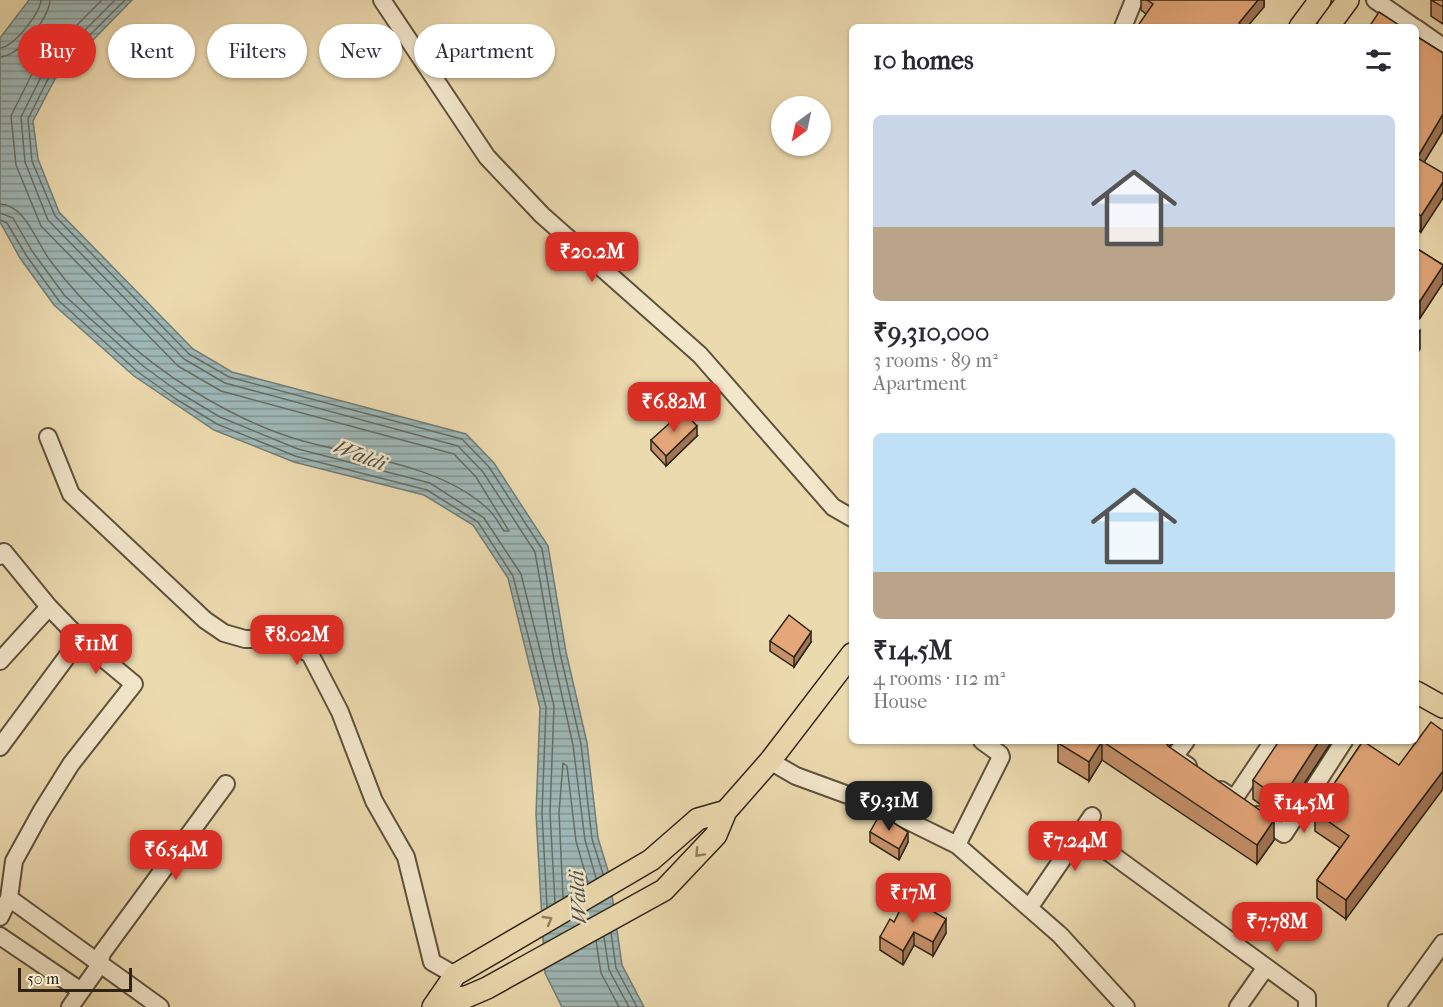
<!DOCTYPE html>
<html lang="en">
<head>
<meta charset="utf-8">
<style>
  body { margin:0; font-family:"IM FELL French Canon",serif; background:#f7f7f7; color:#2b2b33; height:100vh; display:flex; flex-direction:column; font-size:22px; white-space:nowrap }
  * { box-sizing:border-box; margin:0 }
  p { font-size:20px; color:#7c7c81 }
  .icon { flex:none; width:33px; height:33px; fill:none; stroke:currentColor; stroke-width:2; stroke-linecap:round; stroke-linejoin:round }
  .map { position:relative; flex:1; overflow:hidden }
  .panel { position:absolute; left:849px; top:24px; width:570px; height:720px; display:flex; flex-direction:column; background:#fff; border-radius:9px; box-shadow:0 2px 4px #0004 }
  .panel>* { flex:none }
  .top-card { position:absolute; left:18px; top:24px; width:570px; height:54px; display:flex; gap:12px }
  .needle { width:39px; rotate:213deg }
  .buttons { position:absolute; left:771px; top:96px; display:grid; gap:12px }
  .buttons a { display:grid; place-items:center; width:60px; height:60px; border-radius:50%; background:#fff; box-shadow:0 2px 4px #0004; font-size:30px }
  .scale { position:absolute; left:18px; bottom:15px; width:114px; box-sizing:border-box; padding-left:6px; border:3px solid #2e2416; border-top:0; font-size:16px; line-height:21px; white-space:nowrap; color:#2e2416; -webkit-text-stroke:4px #f3e7cb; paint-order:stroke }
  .price { position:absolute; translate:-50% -51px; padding:0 14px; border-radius:12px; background:#d93025; color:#fff; font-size:20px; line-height:39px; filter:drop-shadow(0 2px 3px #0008) }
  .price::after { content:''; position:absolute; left:50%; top:36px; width:18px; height:14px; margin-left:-9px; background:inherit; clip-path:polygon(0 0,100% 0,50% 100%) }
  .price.current { background:#222; color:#fff }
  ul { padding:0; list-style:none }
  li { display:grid; align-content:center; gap:12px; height:318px; padding:0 24px }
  li span { display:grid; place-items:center; height:186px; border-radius:9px; color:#555 }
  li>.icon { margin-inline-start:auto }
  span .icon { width:108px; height:108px; fill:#fffc; stroke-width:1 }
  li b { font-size:26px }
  h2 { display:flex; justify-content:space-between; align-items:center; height:72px; padding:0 24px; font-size:26px }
  .chip { padding:0 21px; border-radius:27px; background:#fff; box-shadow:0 2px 4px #0004; font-size:21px; line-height:54px }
  .chip.current { background:#d93025; color:#fff }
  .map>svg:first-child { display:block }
  .water { fill:url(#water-rules); stroke:#717d77; stroke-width:1.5 }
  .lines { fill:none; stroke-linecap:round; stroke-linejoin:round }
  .shore { stroke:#666e66; stroke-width:1.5 }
  .minor-casing { stroke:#5e523c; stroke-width:20 }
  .major-casing { stroke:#2e2416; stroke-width:24 }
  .minor { stroke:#f3e7cb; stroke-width:16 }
  .major { stroke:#ecdaaf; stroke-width:21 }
  .wall { fill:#c49069; stroke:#2e2416; stroke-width:1.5 }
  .shaded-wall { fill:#a07555; stroke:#2e2416; stroke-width:1.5 }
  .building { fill:#e4a77a; stroke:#2e2416; stroke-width:1.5 }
  .oneway { stroke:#8d7f62 }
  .labels { text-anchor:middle; stroke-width:5; stroke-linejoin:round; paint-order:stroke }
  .water-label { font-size:21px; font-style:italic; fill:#505046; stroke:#f3e7cb }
</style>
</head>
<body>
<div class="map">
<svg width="1443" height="1007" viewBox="0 0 1443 1007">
  <defs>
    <pattern id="water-rules" width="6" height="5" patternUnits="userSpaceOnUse" patternTransform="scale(1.5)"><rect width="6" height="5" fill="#9eb8b7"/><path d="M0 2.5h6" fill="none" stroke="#819594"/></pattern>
  </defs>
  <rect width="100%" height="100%" fill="#ecdaaf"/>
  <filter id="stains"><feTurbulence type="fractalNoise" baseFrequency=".00333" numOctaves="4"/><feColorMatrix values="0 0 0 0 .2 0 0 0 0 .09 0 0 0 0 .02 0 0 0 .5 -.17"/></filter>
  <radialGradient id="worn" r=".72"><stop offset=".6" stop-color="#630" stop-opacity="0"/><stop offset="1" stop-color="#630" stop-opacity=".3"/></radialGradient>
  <path class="water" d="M 29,0 L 132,0 L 55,79 L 33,121 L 38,159 L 59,212 L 193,349 L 232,372 L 466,434 L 494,463 L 548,546 L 566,652 L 587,743 L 598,838 L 609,874 L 622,965 L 644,1007 L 562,1007 L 545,973 L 536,814 L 540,708 L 508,578 L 473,525 L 424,495 L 294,462 L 214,430 L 134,376 L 54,305 L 20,258 L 0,222 L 0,38 Z"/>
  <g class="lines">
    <path class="shore" d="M 115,0 L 44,71 L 21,117 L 25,162 L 48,220 L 184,359 L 225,383 L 458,446 L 483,472 L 535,552 L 553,655 L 573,745 L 585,840 L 596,878
      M 125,0 L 50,75 L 28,119 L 32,161 L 55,216 L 189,354 L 229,377 L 462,439 L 489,467 L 542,549 L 560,653 L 581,744 L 592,839 L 603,874
      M 0,48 C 14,47 40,13 41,0
      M 0,57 C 19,56 49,19 50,0
      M 0,204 C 25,205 36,241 49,259 C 85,308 140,358 192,390 C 226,411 264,430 303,441 C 363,458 441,465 488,509 C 495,515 499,524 504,531 L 509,531 L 476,477 L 454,454 L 221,391 L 178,366 L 41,226 L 16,165 L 11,116 L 36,66 L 102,0
      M 0,213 L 13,218 L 32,251 L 65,296 L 143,366 L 180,393 L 220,417 L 298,449 L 430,483 L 484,518 L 521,574 L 554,706 L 550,813 L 555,903
      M 0,220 L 7,223 L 26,255 L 59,301 L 138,372 L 176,399 L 217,424 L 295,456 L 427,490 L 478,522 L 513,576 L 546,707 L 542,813 L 547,907
      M 563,897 L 559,813 L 563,763 L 567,766 L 576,841 L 588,883
      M 611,933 L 616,968 L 637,1007
      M 604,937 L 609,970 L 629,1007
      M 596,941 L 601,973 L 619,1007"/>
    <g class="minor-casing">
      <path id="minor" d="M 382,0 L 487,157 L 542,215 L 700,355 L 833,507 L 852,518
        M 1375,0 L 1414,27
        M 1123,27 L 1134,0
        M 1416,28 L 1443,47
        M 48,437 L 71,494 L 205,620 L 224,633 L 245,639 L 284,639 L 310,654 L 340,712 L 374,801 L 406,857 L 432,962 L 455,975
        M 0,556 L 4,552 L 49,607 L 80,639 L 134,684 L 71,764 L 41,812 L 14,861 L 9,898 L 0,917
        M 0,661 L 49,607
        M 1186,741 L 1174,757 L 1188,766
        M 0,747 L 80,639
        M 770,761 L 796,776 L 878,806 L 957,845 L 1060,935 L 1126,1007
        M 1221,790 L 1234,799 L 1273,741
        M 1257,815 L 1284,834 L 1344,741
        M 1081,832 L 1266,967
        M 957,845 L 1001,757 L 1000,754 L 982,741
        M 9,898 L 160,1007
        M 1029,908 L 1092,816
        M 0,936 L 81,991
        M 70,1007 L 99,966 L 102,953 L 226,784
        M 1238,1007 L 1266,967 L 1307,997 L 1307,1007
        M 1397,1007 L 1443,943"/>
    </g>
    <g class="major-casing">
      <path id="major" d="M 1300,27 L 1320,0
        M 1328,27 L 1348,0
        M 1416,692 L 1443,707
        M 439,998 L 466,997 L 487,988 L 664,890 L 716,835 L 726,811 L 770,761 L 852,654
        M 433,1007 L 455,975 L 651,860 L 698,819 L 726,811"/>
    </g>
    <use href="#minor" class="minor"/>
    <use href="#major" class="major"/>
  </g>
  <path class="wall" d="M 1141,0 L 1264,0 L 1264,7 L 1146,14 L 1141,10 Z
    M 1431,0 L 1443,0 L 1443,24 L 1431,16 Z
    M 1416,36 L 1443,53 L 1443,131 L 1424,162 L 1421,232 L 1416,229 Z
    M 1416,248 L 1443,265 L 1443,283 L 1420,318 L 1416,315 Z
    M 697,436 L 666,466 L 651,450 L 651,440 Z
    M 770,641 L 811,642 L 794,667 L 770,651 Z
    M 1059,741 L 1173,741 L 1168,747 L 1274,840 L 1257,864 L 1102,760 L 1089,781 L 1058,762 L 1058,743 Z
    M 1332,741 L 1281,819 L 1253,799 L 1253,780 Z
    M 1363,741 L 1346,919 L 1317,898 L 1317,880 L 1340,848 L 1315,831 L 1315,812 Z
    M 870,832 L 908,842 L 899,860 L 870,842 Z
    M 894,922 L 946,933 L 933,956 L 914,945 L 903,965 L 880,950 L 880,937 Z"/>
  <path class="shaded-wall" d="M 1258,0 L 1264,0 L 1264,7 L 1247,27 L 1239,27 L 1239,23 Z
    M 1443,114 L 1443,131 L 1417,174 L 1417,158 Z
    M 1443,182 L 1443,198 L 1421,232 L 1421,216 Z
    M 1443,266 L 1443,283 L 1420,318 L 1420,301 Z
    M 1420,331 L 1420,349 L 1416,355 L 1416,337 Z
    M 697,426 L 697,436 L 666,466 L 666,456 Z
    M 811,632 L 811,642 L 794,667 L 794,657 Z
    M 1102,741 L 1102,760 L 1089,781 L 1089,762 Z
    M 1164,741 L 1173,741 L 1166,751 Z
    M 1319,741 L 1332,741 L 1281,819 L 1281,800 Z
    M 1443,771 L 1443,789 L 1346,919 L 1346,900 Z
    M 1274,820 L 1274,840 L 1257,864 L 1257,845 Z
    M 908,832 L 908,842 L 899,860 L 899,849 Z
    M 946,919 L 946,933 L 933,956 L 933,942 Z
    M 914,932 L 914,945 L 903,965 L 903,951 Z"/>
  <path class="building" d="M 1147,0 L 1258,0 L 1239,23 L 1243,27 L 1137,27 L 1153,4 Z
    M 1431,0 L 1443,0 L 1443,7 Z
    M 1379,12 L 1402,27 L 1369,27 Z
    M 1416,36 L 1443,53 L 1443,114 L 1417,158 L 1443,173 L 1443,182 L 1421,216 L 1416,212 Z
    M 1416,248 L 1443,265 L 1443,266 L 1420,301 L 1416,298 Z
    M 1416,328 L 1420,331 L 1416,337 Z
    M 683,411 L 697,426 L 666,456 L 651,440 Z
    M 789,615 L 811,632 L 794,657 L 770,641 Z
    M 1431,722 L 1443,731 L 1443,771 L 1346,900 L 1317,880 L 1349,836 L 1315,812 L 1363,741 L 1399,765 Z
    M 1059,741 L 1102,741 L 1089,762 L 1058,743 Z
    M 1102,741 L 1165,741 L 1168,746 L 1274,820 L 1257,845 Z
    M 1279,741 L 1319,741 L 1281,800 L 1253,780 Z
    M 880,814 L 908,832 L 899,849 L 870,832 Z
    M 907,896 L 946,919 L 933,942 L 914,932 L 903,951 L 880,937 L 890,919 L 894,922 Z"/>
  <defs><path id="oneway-chevron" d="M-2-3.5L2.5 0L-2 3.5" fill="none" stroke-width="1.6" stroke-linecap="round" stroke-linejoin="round" transform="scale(1.5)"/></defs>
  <g class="oneway">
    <use href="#oneway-chevron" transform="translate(699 853) rotate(133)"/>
    <use href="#oneway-chevron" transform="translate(548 920) rotate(-30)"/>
  </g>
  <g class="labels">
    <g class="water-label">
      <text transform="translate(360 455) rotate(21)" y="7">Waldi</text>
      <text transform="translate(578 897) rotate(-94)" y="7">Waldi</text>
    </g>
  </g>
  <rect width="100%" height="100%" filter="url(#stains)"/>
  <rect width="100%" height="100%" fill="url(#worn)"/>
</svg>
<div class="buttons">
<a><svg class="needle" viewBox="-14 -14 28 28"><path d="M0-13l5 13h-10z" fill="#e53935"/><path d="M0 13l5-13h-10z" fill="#7c7c81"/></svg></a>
</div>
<div class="scale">50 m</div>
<b class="price" style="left:592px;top:283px">₹20.2M</b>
<b class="price" style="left:674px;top:433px">₹6.82M</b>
<b class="price" style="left:297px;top:666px">₹8.02M</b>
<b class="price" style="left:96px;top:675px">₹11M</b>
<b class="price current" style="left:889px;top:832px">₹9.31M</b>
<b class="price" style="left:1304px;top:834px">₹14.5M</b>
<b class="price" style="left:1075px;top:872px">₹7.24M</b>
<b class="price" style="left:176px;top:881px">₹6.54M</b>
<b class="price" style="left:913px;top:924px">₹17M</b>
<b class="price" style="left:1277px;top:953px">₹7.78M</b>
<div class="top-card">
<a class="chip current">Buy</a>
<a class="chip">Rent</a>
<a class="chip">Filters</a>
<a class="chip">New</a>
<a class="chip">Apartment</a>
</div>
<section class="panel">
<h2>10 homes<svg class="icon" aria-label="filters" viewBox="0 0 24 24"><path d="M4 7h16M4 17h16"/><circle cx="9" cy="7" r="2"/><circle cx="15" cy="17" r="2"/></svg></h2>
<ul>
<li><span style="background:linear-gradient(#c9d6e8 60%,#b9a48a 0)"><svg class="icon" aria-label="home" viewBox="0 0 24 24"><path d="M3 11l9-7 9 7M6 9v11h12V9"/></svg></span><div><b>₹9,310,000</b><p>3 rooms · 89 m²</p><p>Apartment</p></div></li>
<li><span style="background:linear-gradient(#bfe0f5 75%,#b9a48a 0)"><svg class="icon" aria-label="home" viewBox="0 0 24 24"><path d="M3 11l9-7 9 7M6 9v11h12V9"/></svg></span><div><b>₹14.5M</b><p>4 rooms · 112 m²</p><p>House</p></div></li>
</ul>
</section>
</div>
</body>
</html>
